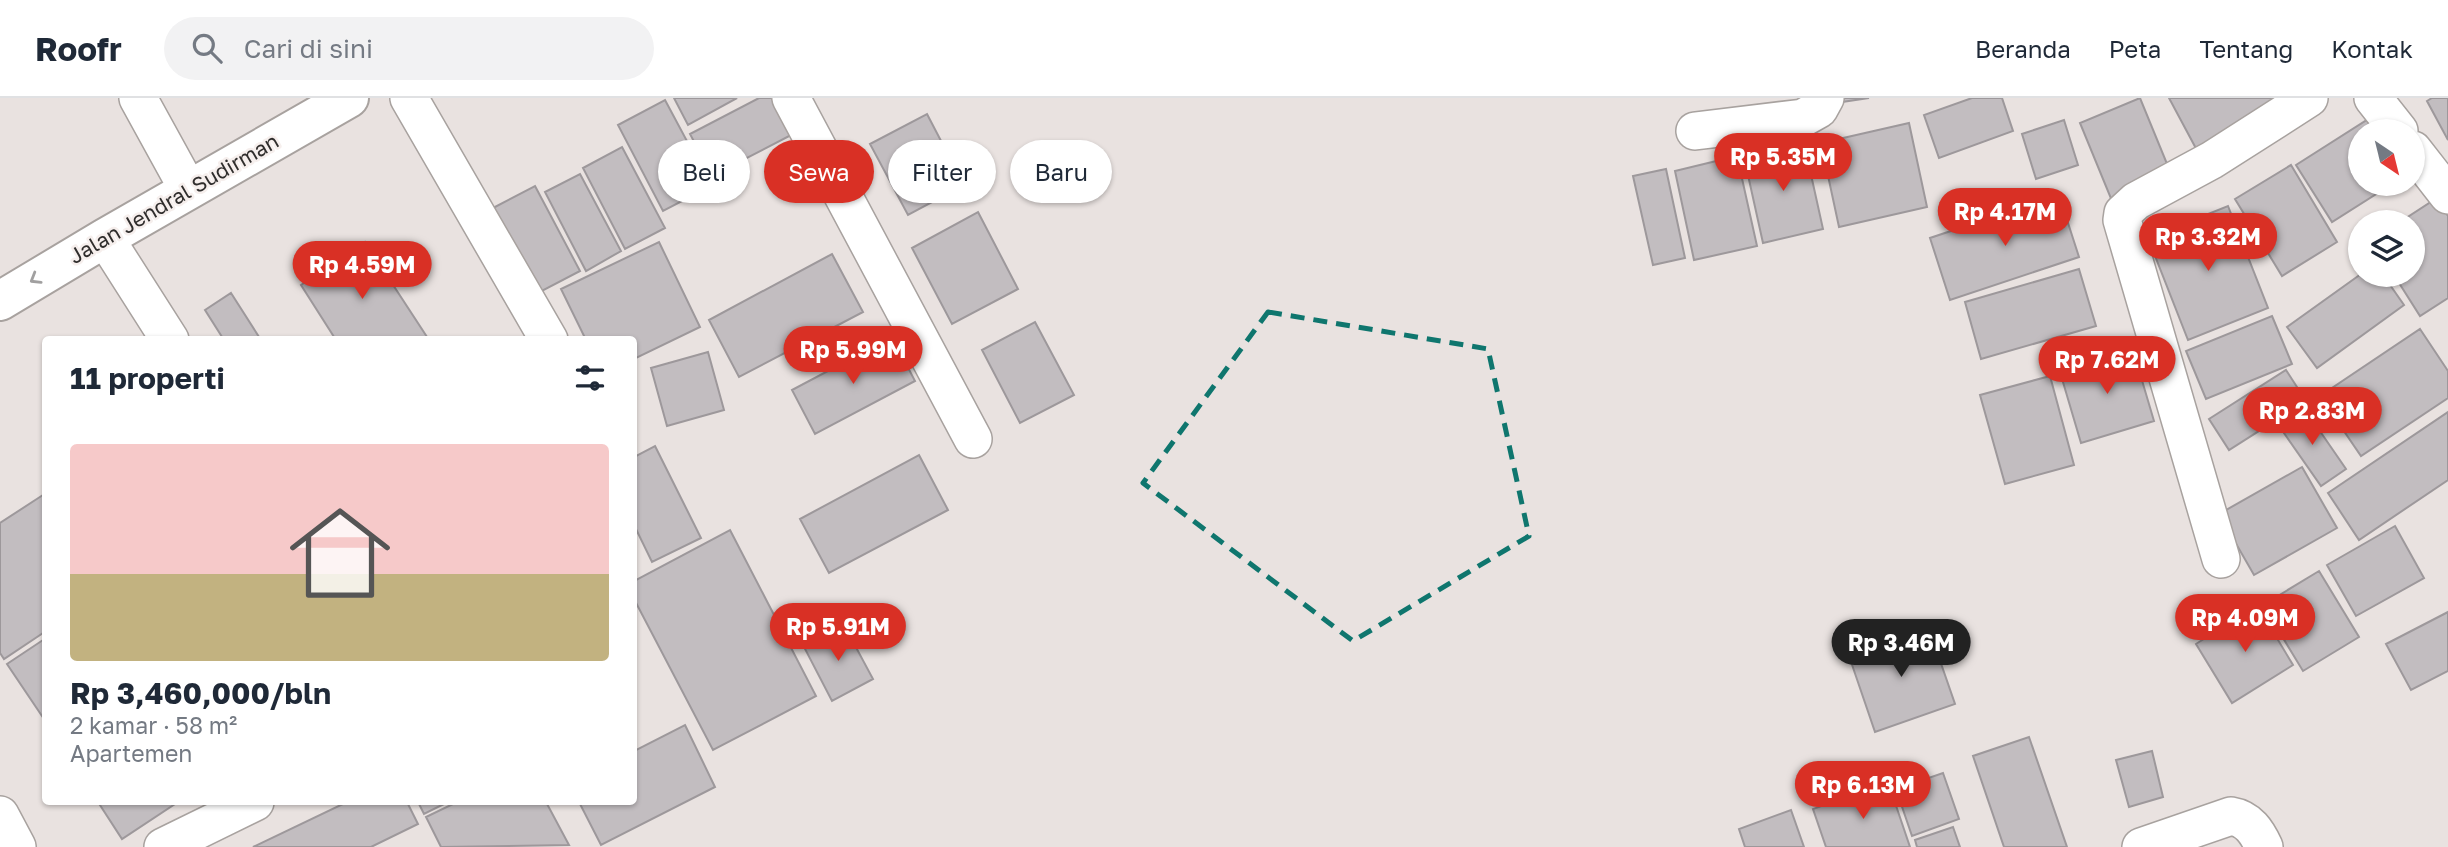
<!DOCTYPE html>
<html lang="id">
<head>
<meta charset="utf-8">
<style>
  body { margin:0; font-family:"Golos Text",sans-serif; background:#f2f2f3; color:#1f2937; height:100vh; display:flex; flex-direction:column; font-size:26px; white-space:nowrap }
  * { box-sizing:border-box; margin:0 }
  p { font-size:23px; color:#747a83 }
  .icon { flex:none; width:38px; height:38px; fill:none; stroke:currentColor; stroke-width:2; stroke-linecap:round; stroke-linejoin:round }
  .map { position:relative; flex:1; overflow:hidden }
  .details { position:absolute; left:42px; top:238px; width:595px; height:469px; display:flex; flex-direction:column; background:#fff; border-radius:7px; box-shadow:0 2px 5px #0004 }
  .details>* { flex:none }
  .hud { position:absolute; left:658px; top:42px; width:665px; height:63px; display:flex; gap:14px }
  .needle { width:46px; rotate:145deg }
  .controls { position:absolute; left:2348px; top:21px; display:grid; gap:14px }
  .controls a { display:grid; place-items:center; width:77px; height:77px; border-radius:50%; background:#fff; box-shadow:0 2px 5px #0004; font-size:35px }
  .price { position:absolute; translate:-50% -60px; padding:0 16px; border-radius:24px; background:#d93025; color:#fff; font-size:23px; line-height:46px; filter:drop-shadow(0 2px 4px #0008) }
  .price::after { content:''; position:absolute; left:50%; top:42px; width:21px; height:16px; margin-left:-10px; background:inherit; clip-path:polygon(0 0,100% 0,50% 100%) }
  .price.current { background:#222; color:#fff }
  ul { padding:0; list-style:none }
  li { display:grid; align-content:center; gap:14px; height:371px; padding:0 28px }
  li span { display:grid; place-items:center; height:217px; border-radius:7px; color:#555 }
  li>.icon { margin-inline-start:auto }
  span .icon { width:126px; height:126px; fill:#fffc; stroke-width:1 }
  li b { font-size:30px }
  h2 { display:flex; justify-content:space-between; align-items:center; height:84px; padding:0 28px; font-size:30px }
  .tag { padding:0 24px; border-radius:32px; background:#fff; box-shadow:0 2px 5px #0004; font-size:24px; line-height:63px }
  .tag.current { background:#d93025; color:#fff }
  header { display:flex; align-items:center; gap:42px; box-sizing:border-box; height:98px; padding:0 35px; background:#fff; border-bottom:2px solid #e0e1e3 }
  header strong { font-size:33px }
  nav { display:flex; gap:38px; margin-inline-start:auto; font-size:24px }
  .search { width:490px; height:63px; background:#f2f2f3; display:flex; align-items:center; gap:18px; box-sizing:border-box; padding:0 24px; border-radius:38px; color:#747a83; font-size:26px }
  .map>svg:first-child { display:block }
  .building { fill:#c2bdc0; stroke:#9d989b; stroke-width:2 }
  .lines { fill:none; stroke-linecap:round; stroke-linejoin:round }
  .minor-casing { stroke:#a8a29f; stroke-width:40 }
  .tertiary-casing { stroke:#a8a29f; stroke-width:42 }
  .minor { stroke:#fff; stroke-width:37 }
  .tertiary { stroke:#fff; stroke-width:38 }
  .oneway { stroke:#a1a0a0 }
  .marked { fill:none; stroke:#0f766e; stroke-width:5; stroke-dasharray:14 9; stroke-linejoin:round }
  .labels { text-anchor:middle; stroke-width:5; stroke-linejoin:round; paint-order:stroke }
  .street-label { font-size:21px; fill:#2f2d2c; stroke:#f6efed }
</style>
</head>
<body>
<header>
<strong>Roofr</strong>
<div class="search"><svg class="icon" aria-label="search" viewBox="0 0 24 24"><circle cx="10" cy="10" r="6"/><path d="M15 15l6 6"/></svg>Cari di sini</div>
<nav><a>Beranda</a><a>Peta</a><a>Tentang</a><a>Kontak</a></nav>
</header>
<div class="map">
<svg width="2448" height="749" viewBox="0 0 2448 749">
  <rect width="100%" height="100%" fill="#e9e2e0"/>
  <path class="building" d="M 674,0 L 737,0 L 688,27 Z
    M 759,0 L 777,0 L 795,35 L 712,78 L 690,36 Z
    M 1835,0 L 1869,0 L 1835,5 Z
    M 1972,0 L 2002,0 L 2013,33 L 1939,60 L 1924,17 Z
    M 2140,0 L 2172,78 L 2112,103 L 2080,25 Z
    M 2169,0 L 2297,0 L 2199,56 Z
    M 2432,0 L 2448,0 L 2448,42 L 2427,3 Z
    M 665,2 L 711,88 L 663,113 L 618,27 Z
    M 927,16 L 964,87 L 908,117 L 870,46 Z
    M 2370,20 L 2378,33 L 2361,33 L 2361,86 L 2392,86 L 2332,124 L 2296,67 Z
    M 2064,22 L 2078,67 L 2036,81 L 2022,36 Z
    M 1909,25 L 1927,109 L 1839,129 L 1821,45 Z
    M 1804,45 L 1823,131 L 1763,145 L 1744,59 Z
    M 622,49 L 665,130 L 625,151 L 583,70 Z
    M 1737,58 L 1757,148 L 1694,162 L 1675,73 Z
    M 2291,67 L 2337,144 L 2282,178 L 2235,101 Z
    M 1666,71 L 1685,160 L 1653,167 L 1633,78 Z
    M 580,76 L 621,153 L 586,173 L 545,94 Z
    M 535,88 L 580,173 L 538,195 L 493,110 Z
    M 2059,97 L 2079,159 L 1950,202 L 1930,140 Z
    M 2437,100 L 2448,118 L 2448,200 L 2420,218 L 2394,177 L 2413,177 L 2413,124 L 2400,124 Z
    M 2228,108 L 2268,210 L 2188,242 L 2148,140 Z
    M 978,114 L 1018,191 L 952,226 L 912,150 Z
    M 365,144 L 429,242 L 336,242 L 301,187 Z
    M 659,144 L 700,229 L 634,261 L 634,242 L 586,242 L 561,191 Z
    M 832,156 L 863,214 L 739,279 L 709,222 Z
    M 2079,171 L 2096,228 L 1981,261 L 1965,204 Z
    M 2361,176 L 2383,177 L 2404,207 L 2317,270 L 2287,229 Z
    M 231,195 L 261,242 L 224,242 L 205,212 Z
    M 2272,218 L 2292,266 L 2206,301 L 2186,253 Z
    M 1035,224 L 1074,297 L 1020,325 L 982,252 Z
    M 2420,231 L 2448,273 L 2448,300 L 2361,358 L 2320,298 Z
    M 892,239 L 915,283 L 815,336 L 792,292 Z
    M 2133,252 L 2154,323 L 2081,345 L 2060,274 Z
    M 708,254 L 724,312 L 667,328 L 651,270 Z
    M 2286,272 L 2306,303 L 2229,352 L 2209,321 Z
    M 2050,278 L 2074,367 L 2005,386 L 1980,297 Z
    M 2304,310 L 2346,371 L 2321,388 L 2279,328 Z
    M 2448,314 L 2448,382 L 2359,442 L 2328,395 Z
    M 655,348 L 701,440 L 652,464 L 634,427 L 634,359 Z
    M 919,357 L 948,412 L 829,475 L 800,421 Z
    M 2302,369 L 2337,430 L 2254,477 L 2219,416 Z
    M 46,395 L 46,533 L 4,561 L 0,555 L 0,425 Z
    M 2395,428 L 2424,480 L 2356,518 L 2327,467 Z
    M 730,432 L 816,598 L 713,652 L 634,501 L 634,483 Z
    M 2319,473 L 2359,539 L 2303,573 L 2263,507 Z
    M 2257,507 L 2293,567 L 2232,605 L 2196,546 Z
    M 2448,514 L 2448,573 L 2411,592 L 2386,546 Z
    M 844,527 L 873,581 L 832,603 L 804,549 Z
    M 1928,528 L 1955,606 L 1875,634 L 1848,555 Z
    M 46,540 L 46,624 L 7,566 Z
    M 685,627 L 715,689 L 601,747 L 579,704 L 634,704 L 634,653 Z
    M 2029,639 L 2067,749 L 2004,749 L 1973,658 Z
    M 2152,653 L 2163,699 L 2129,709 L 2116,662 Z
    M 1943,675 L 1959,721 L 1912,738 L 1896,691 Z
    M 1888,684 L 1910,749 L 1826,749 L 1813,711 Z
    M 98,704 L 178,704 L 122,741 Z
    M 347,704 L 407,704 L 418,726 L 371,749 L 253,749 Z
    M 418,704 L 448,704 L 424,716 Z
    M 457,704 L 546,704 L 569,747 L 441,749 L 426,719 Z
    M 1791,712 L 1804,749 L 1745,749 L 1739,731 Z
    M 1953,729 L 1960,749 L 1917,749 L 1915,742 Z"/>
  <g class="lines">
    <g class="minor-casing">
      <path id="minor" d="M 138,0 L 188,91
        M 409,0 L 549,242
        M 791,0 L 973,341
        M 2373,0 L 2399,33
        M 1695,33 L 1803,20 L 1819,11 L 1825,0
        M 2413,52 L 2448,97
        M 105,140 L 170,242
        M 2221,461 L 2122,122 L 2123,115 L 2136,103 L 2212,62 L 2309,0
        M 0,717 L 17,749
        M 163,749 L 255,704
        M 2141,749 L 2231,718 C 2249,721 2257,734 2264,749"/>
    </g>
    <g class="tertiary-casing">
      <path id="tertiary" d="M 0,203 L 105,140 L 349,0"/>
    </g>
    <use href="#minor" class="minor"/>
    <use href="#tertiary" class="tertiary"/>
  </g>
  <defs><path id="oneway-chevron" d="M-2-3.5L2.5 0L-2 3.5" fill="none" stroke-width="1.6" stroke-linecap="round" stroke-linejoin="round" transform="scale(1.75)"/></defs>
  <use class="oneway" href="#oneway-chevron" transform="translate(35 181) rotate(149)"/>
  <path class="marked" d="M 1268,214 L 1488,251 L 1529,438 L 1353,543 L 1143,385 Z"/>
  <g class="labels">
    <g class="street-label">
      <text transform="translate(174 101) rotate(-30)" y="7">Jalan Jendral Sudirman</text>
    </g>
  </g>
</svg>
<div class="controls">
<a><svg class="needle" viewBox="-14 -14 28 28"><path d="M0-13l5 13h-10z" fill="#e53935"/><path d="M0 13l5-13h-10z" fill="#747a83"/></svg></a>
<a><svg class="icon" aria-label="layers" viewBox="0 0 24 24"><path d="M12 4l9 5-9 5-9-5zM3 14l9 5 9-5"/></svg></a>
</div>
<b class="price" style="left:1783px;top:95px">Rp 5.35M</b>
<b class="price" style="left:2005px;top:150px">Rp 4.17M</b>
<b class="price" style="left:2208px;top:175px">Rp 3.32M</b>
<b class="price" style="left:362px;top:203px">Rp 4.59M</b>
<b class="price" style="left:853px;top:288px">Rp 5.99M</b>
<b class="price" style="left:2107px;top:298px">Rp 7.62M</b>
<b class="price" style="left:2312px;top:349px">Rp 2.83M</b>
<b class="price" style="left:2245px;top:556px">Rp 4.09M</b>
<b class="price" style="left:838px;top:565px">Rp 5.91M</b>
<b class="price current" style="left:1901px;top:581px">Rp 3.46M</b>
<b class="price" style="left:1863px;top:723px">Rp 6.13M</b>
<div class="hud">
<a class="tag">Beli</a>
<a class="tag current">Sewa</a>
<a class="tag">Filter</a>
<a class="tag">Baru</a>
</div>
<section class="details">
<h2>11 properti<svg class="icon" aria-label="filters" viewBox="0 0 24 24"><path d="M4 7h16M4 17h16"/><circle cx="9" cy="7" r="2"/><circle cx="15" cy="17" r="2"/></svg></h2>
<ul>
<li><span style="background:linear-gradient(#f6c9c9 60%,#c2b280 0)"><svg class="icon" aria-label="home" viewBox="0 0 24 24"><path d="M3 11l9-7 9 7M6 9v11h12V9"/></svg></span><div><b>Rp 3,460,000/bln</b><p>2 kamar · 58 m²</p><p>Apartemen</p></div></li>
</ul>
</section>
</div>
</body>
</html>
